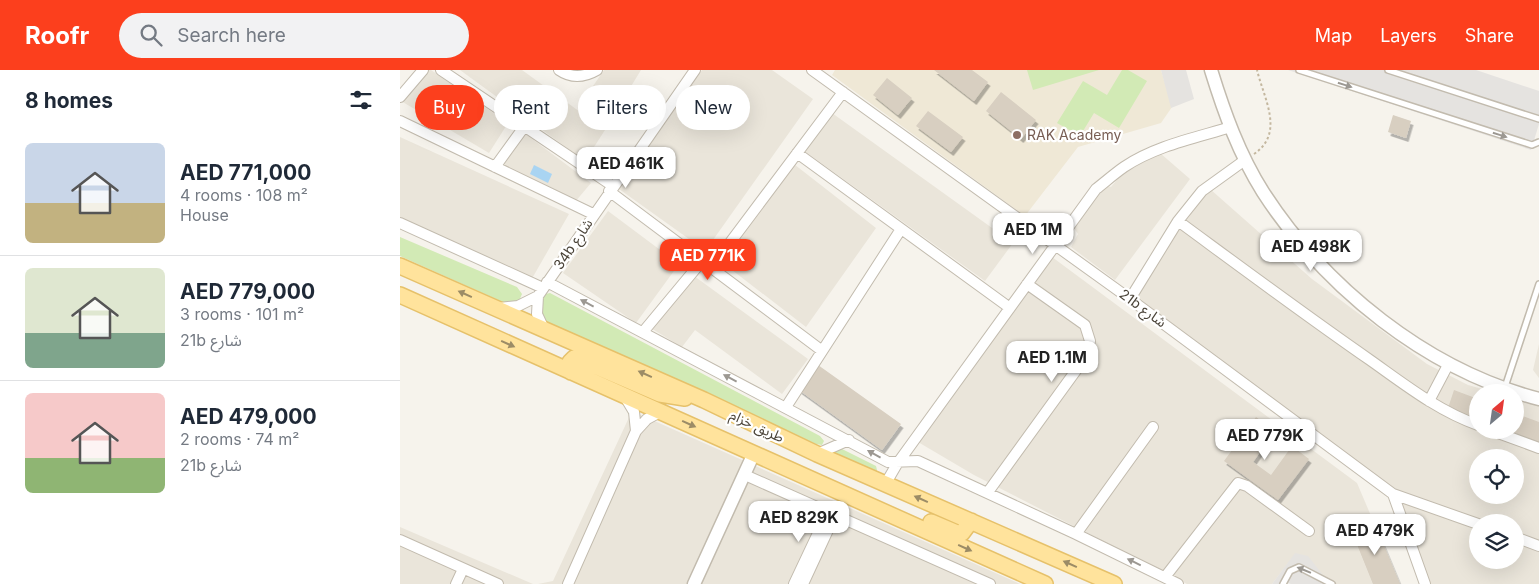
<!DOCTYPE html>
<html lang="en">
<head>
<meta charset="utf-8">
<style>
  body { margin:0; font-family:Inter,"Noto Sans Arabic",sans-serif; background:#f2f2f3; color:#1f2937; height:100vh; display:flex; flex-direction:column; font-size:19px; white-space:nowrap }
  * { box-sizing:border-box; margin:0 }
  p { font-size:16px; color:#747a83 }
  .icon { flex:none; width:28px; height:28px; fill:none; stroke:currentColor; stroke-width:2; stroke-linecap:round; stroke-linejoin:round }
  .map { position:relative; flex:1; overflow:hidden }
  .details { display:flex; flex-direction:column; background:#fff; width:400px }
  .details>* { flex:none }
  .banner { position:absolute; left:15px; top:15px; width:475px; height:45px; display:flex; gap:10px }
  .needle { width:32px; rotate:29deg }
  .fabs { position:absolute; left:1069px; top:314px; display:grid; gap:10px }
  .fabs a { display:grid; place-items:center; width:55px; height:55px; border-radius:50%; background:#fff; box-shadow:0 5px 20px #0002; font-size:25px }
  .price { position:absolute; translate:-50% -42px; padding:0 11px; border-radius:10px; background:#fff; color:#222; font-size:16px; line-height:32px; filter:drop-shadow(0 1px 2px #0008) }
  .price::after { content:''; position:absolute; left:50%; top:30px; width:15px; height:11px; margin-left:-8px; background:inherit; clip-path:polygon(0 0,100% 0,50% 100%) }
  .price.selected { background:#fc3f1d; color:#fff }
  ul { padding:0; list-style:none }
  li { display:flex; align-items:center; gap:15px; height:125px; padding:0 25px }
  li+li { border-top:1px solid #e0e1e3 }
  li span { display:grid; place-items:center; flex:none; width:140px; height:100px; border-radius:8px; color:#555 }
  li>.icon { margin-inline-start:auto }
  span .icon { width:60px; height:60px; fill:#fffc; stroke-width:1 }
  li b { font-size:21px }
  h2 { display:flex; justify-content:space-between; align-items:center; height:60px; padding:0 25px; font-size:21px }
  .chip { padding:0 18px; border-radius:22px; background:#fff; box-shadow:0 5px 20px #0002; font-size:18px; line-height:45px }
  .chip.selected { background:#fc3f1d; color:#fff }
  header { display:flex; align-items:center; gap:30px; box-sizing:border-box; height:70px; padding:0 25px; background:#fc3f1d; color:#fff }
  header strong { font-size:24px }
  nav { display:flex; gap:28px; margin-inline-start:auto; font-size:18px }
  .search { width:350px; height:45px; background:#f2f2f3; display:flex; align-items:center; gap:12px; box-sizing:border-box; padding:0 18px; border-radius:28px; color:#747a83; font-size:19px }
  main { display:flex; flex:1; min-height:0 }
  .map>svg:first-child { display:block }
  .residential { fill:#eae5da; fill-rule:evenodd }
  .education { fill:#efe8d6 }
  .green { fill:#d2eab5 }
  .parking { fill:#e5e3e0 }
  .water { fill:#a9d4f2 }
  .building { fill:#d8cfc1; filter:url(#shadow) }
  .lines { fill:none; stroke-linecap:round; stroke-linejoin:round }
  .service-casing { stroke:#c2bbae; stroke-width:8 }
  .minor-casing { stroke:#c2bbae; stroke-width:12 }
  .tertiary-casing { stroke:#c2bbae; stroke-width:15 }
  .primary-casing { stroke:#e6c16a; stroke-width:18 }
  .path { stroke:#c4b79f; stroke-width:2; stroke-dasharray:2.5 2.5; stroke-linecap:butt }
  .service { stroke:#fff; stroke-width:5 }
  .minor { stroke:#fff; stroke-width:10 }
  .tertiary { stroke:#fff; stroke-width:12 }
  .primary { stroke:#ffe39c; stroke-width:15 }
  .oneway { fill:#9c9892 }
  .oneway2 { fill:#9c8c66 }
  .education-dot { fill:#8d6e63; stroke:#fff; stroke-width:2 }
  .labels { text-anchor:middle; stroke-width:4.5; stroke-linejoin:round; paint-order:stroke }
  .education-label { font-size:14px; fill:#785e54; stroke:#fff; text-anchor:start }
  .street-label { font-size:14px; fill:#4b4439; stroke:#fff }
</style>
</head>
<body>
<header>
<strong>Roofr</strong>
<div class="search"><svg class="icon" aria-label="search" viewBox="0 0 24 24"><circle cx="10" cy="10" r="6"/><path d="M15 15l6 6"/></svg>Search here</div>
<nav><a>Map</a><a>Layers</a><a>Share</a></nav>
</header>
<main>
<section class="details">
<h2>8 homes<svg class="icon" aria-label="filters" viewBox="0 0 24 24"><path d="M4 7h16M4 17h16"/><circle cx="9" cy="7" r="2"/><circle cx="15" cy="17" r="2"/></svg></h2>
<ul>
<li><span style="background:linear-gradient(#c9d6e8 60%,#c2b280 0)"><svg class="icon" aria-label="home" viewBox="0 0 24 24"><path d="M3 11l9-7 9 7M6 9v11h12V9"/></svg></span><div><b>AED 771,000</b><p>4 rooms · 108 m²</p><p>House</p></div></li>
<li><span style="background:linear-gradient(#dfe7d0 65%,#7fa58c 0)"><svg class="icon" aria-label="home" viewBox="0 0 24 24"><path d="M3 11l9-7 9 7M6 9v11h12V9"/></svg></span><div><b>AED 779,000</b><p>3 rooms · 101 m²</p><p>21b شارع</p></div></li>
<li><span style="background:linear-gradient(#f6c9c9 65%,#8fb573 0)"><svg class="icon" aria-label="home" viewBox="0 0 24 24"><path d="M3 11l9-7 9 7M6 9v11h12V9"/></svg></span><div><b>AED 479,000</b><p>2 rooms · 74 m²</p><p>21b شارع</p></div></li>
</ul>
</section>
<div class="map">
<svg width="1139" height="514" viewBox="0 0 1139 514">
  <defs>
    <filter id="shadow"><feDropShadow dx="2.5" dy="4" stdDeviation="0" flood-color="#0004"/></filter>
  </defs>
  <rect width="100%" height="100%" fill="#f6f3ec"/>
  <path class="residential" d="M 19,0 L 31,0 L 108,53 L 89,83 L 1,31 Z
    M 60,0 L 122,0 L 205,60 L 185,91 Z
    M 204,0 L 241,0 L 219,36 L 191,19 Z
    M 302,0 L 372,0 L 413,29 L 308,177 L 296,174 L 219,119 Z
    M 432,43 L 613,173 L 585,211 L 403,80 Z
    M 119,59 L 191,113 L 175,132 L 97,93 Z
    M 0,67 L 169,144 L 130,212 L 0,152 Z
    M 760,83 L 790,109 L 715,210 L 671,177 L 678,164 L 672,155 L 704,115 L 711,117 L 729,95 Z
    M 390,91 L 476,158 L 406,257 L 319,190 Z
    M 810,119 L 912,209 L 1027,294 L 1068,315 L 1093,322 L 1078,322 L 1078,360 L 1115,360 L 1115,329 L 1139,336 L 1139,514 L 1024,514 L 987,420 L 730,226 ZM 1078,388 L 1115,388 L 1115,425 L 1078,425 ZM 1078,452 L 1115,452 L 1115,490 L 1078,490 Z
    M 208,141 L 279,194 L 236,253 L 163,203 Z
    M 652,187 L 957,413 L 1000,514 L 930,514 L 895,484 L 872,514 L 787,514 L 574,405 L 518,372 Z
    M 290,203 L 408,289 L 382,324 L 295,260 L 282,277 L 249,257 Z
    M 1139,274 L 1139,308 L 1133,300 Z
    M 232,341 L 620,514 L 138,514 L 153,511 Z
    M 0,457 L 133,514 L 0,514 Z"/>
  <path class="education" d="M 435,0 L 761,0 L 772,37 L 761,53 L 678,77 L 625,146 L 432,5 Z"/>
  <path class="green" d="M 627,0 L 699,0 L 633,20 Z
    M 722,0 L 728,0 L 747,11 L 719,58 L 694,43 L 680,66 L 657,53 L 683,11 L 707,25 Z
    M 0,167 L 117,217 L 122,224 L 119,231 L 107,234 L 0,186 Z
    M 150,223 L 420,366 L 424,371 L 422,375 L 416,374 L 136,248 L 141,225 Z
    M 442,379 L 476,396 L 477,400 L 476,402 L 432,382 Z"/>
  <path class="parking" d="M 761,0 L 786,0 L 794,29 L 771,38 Z
    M 888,0 L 1076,0 L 1139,21 L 1139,54 L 1131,80 Z
    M 895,483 L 908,486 L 930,514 L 891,514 L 884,512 L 883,514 L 872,514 Z"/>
  <path class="water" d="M 134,95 L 152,104 L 148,113 L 130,104 Z"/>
  <path class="building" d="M 534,0 L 572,0 L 588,12 L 574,31 Z
    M 487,8 L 512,28 L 498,45 L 473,25 Z
    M 601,22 L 636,50 L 621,69 L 586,41 Z
    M 528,41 L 563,67 L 551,82 L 516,56 Z
    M 993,45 L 1011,51 L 1006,68 L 988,62 Z
    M 418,295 L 501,354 L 482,380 L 399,320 Z
    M 1054,320 L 1078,329 L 1078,349 L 1048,338 Z
    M 1115,343 L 1139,352 L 1139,372 L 1107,360 L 1115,360 Z
    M 856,347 L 875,361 L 853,392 L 871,405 L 892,376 L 909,389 L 878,430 L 824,391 Z
    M 975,454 L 1000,514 L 973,514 L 952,462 Z"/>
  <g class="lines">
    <g class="service-casing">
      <path id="service" d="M 899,0 L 1132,75 L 1139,72
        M 988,0 L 1139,49
        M 1105,317 L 1139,214
        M 883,514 L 890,501 L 899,497 L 932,514"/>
    </g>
    <g class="minor-casing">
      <path id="minor" d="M 41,0 L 213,116
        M 159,0 C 172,9 185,7 197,0
        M 412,0 L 730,229 L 993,424 L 1025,514
        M 0,27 L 23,0
        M 0,51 L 193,144
        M 397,83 L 610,238
        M 95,97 L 124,57
        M 209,121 L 421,280
        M 778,151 C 842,198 905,245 970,290 C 1004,314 1038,341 1078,355
        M 0,153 L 143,218
        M 147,212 L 488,392 L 518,391 L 676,464 L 778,514
        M 138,226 L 137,244 L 144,259
        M 730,229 L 778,151 L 802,121 L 845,90
        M 99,238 L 118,236 L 138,226 L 295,0
        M 243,262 L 302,191 L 320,186 L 443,22
        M 225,327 L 234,342 L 236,361
        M 1029,331 L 1049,293
        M 386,337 L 501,159
        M 1090,360 L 1139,378
        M 417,384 L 449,370
        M 345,405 L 590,514
        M 486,413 L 497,394 L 696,119 C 705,112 714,104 724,97 C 755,76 795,68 831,57
        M 588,422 L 685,288 L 690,271 L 685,255 L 627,214
        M 993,424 L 1078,454
        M 676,464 L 753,357
        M 1115,467 L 1139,476
        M 0,470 L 98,514
        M 765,507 L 838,413 L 847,416 L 909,461
        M 56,514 L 63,499
        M 168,514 L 236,361 L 247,349 L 260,342
        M 394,514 L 428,442
        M 403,514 L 435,445"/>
    </g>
    <g class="tertiary-casing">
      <path id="tertiary" d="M 811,0 C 824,42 839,84 863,122 C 925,218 1027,300 1139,329
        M 294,514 L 354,383"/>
    </g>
    <g class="primary-casing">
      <path id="primary" d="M 0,196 L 304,330 L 417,384 L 714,514
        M 0,225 L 645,514
        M 171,302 L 170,292 L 174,288 L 179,289 L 260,324 L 285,328
        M 531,452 L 557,463 L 562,463 L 571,451"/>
    </g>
    <path class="path" d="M 854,84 C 885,63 864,29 857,0"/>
    <use href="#service" class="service"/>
    <use href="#minor" class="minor"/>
    <use href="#tertiary" class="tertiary"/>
    <use href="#primary" class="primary"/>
  </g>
  <defs><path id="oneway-solid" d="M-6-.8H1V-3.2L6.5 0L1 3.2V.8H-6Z" transform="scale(1.25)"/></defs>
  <g class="oneway">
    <use href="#oneway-solid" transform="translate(945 15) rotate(18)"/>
    <use href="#oneway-solid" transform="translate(1100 65) rotate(18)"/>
    <use href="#oneway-solid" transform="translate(187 233) rotate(-152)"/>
    <use href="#oneway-solid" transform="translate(330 308) rotate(-152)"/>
    <use href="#oneway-solid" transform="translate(474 384) rotate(-151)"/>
    <use href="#oneway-solid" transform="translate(734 492) rotate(-154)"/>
    <use href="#oneway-solid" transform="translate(904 500) rotate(-158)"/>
  </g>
  <g class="oneway2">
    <use href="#oneway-solid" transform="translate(65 224) rotate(-156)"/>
    <use href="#oneway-solid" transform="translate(108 274) rotate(24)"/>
    <use href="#oneway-solid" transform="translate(245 304) rotate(-156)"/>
    <use href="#oneway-solid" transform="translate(289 354) rotate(24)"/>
    <use href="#oneway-solid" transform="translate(521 429) rotate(-156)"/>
    <use href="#oneway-solid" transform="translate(565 478) rotate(24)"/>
    <use href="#oneway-solid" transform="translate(670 494) rotate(-156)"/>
  </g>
  <circle class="education-dot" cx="617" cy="65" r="5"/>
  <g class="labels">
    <g class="education-label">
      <text x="627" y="70">RAK Academy</text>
    </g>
    <g class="street-label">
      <text transform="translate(173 174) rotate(-56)" y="5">34b شارع</text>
      <text transform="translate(743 238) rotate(36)" y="5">21b شارع</text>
      <text transform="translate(357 356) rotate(25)" y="5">طريق خزام</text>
    </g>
  </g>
</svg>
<div class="fabs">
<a><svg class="needle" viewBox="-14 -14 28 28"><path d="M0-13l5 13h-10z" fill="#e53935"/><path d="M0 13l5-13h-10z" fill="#747a83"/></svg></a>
<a><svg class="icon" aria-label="locate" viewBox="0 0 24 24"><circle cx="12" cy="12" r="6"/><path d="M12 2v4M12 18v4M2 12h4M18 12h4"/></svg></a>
<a><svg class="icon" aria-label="layers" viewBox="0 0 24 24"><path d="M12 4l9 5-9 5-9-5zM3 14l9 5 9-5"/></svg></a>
</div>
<b class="price" style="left:226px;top:119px">AED 461K</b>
<b class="price" style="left:633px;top:185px">AED 1M</b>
<b class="price" style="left:911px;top:202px">AED 498K</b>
<b class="price selected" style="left:308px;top:211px">AED 771K</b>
<b class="price" style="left:652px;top:313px">AED 1.1M</b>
<b class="price" style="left:865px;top:391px">AED 779K</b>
<b class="price" style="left:399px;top:473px">AED 829K</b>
<b class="price" style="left:975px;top:486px">AED 479K</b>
<div class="banner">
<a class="chip selected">Buy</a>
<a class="chip">Rent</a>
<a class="chip">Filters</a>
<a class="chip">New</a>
</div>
</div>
</main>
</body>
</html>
